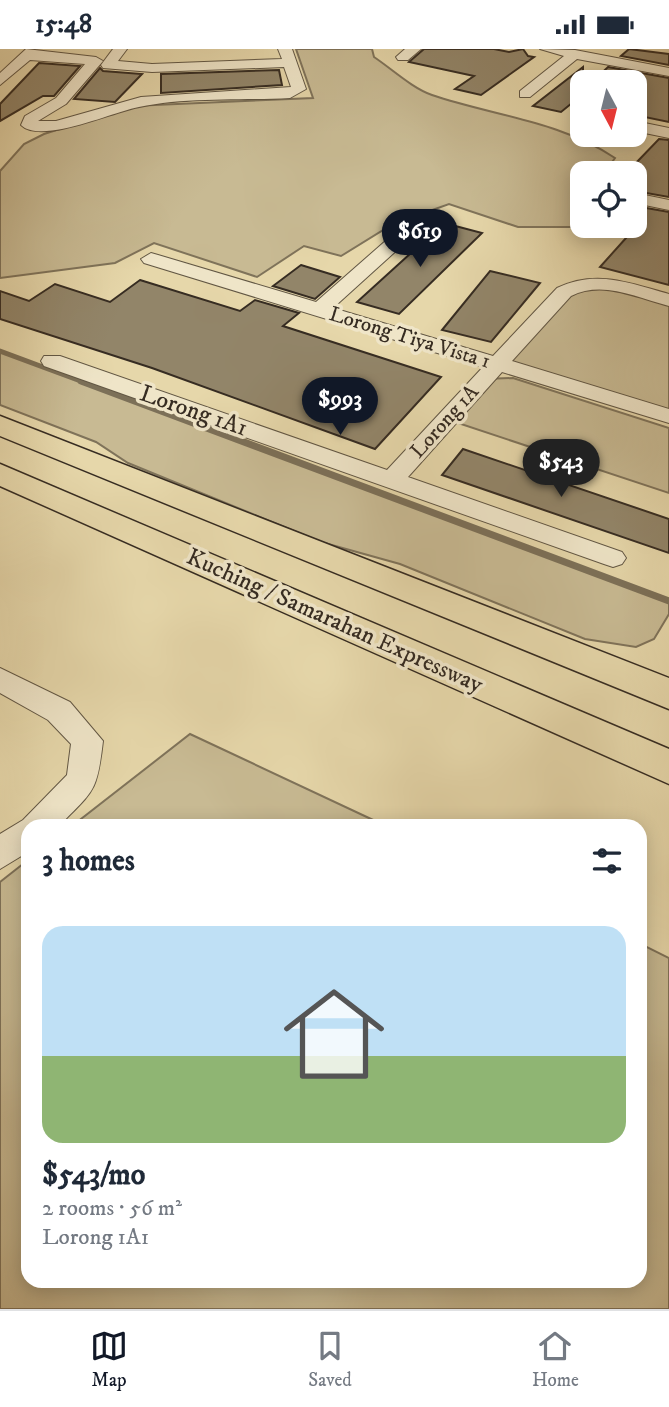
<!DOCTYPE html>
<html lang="en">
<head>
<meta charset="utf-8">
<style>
  body { margin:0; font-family:"IM FELL DW Pica",serif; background:#f6f6f7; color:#1f2937; height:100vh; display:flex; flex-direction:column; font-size:26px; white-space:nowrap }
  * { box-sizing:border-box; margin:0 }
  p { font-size:23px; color:#747a83 }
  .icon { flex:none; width:38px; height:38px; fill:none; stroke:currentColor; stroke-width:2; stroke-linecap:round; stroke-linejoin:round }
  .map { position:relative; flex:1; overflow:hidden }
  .sheet { position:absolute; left:21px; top:770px; width:626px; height:469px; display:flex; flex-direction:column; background:#fff; border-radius:21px; box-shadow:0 4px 18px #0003 }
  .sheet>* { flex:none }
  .needle { width:46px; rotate:173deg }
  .tools { position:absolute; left:570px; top:21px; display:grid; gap:14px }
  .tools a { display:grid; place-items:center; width:77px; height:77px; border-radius:14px; background:#fff; box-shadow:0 4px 18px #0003; font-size:35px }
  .price { position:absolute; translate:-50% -60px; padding:0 16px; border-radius:24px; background:#111827; color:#fff; font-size:23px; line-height:46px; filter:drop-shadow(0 2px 4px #0008) }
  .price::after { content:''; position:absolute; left:50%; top:42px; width:21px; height:16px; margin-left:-10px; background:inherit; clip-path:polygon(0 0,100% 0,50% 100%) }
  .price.on { background:#222; color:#fff }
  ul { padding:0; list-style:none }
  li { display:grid; align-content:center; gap:14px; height:371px; padding:0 21px }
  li+li { border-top:2px solid #e0e1e3 }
  li span { display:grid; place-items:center; height:217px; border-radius:21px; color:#555 }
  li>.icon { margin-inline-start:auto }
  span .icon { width:126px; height:126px; fill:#fffc; stroke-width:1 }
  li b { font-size:30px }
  h2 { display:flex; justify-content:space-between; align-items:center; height:84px; padding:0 21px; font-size:30px }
  .status { display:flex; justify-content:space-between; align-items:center; height:49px; padding:0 35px; background:#fff; direction:ltr }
  .status svg { height:19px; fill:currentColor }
  .dock { display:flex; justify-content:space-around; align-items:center; height:98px; border-top:2px solid #e0e1e3; background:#fff; font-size:19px; color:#747a83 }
  .dock a { display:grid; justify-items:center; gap:4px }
  .dock .on { color:#111827 }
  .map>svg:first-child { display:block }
  .green { fill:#c8ba93; stroke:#7f735a; stroke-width:2 }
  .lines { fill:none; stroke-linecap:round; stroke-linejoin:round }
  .stream-far1 { stroke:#7c7058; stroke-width:5 }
  .stream { stroke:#7c7058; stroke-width:7 }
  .building { fill:#928569; stroke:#362c22; stroke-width:2 }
  .minor-casing { stroke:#625744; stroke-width:2 }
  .trunk-casing { stroke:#362c22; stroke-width:3 }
  .minor { fill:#efe5c8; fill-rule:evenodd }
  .trunk { fill:#e6d7aa; fill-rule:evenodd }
  .labels { text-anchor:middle; stroke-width:7; stroke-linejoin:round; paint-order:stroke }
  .far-street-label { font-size:21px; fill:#362c22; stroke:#efe5c8 }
  .street-label { font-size:24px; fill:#362c22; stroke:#efe5c8 }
</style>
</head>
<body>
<div class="status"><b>15:48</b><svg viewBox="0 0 49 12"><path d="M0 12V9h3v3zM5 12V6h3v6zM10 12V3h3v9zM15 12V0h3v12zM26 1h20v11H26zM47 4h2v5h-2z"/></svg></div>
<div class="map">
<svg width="669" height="1260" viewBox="0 0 669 1260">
  <rect width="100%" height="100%" fill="#e6d7aa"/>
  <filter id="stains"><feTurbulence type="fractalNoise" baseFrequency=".00286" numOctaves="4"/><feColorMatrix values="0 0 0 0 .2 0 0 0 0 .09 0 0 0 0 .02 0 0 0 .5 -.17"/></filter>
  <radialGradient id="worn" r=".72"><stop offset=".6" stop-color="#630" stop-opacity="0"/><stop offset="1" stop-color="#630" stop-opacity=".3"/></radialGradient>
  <path class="green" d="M 296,0 L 372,0 L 374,8 C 392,20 412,39 432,46 C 494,67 560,72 615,109 L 604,124 L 583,124 L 583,177 L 589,178 L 518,178 L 449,155 L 393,175 L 341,207 L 304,197 L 257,228 L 154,194 L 115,214 L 0,229 L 0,122 L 24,95 L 44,85 L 132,57 L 313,49 Z
    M 584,234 L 669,251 L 669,367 L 497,315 Z
    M 0,302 L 669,552 L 669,565 L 654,590 L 636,598 L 585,590 L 400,515 L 321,493 L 128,414 L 96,393 L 0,356 Z
    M 513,329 L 669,379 L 669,444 L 446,370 L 483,330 Z
    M 190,685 L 386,777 L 72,777 Z
    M 28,811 L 28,1232 L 640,1232 L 641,895 L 669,909 L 669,1260 L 0,1260 L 0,833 Z"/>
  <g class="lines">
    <path class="stream-far1" d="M 0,302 L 86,334"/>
    <path class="stream" d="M 81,332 L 669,552"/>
  </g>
  <path class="building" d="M 424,0 L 494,0 L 509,3 L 523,0 L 528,7 L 534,8 L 481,46 L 455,40 L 474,27 L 409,13 Z
    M 629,0 L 669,5 L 669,16 L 621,7 Z
    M 39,14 L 80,17 L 54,47 L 43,47 L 0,72 L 0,55 Z
    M 583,18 L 583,45 L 561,63 L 533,57 Z
    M 608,18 L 669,29 L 669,73 L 635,66 L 635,33 L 592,33 Z
    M 100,19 L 103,22 L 142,25 L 115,53 L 74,50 Z
    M 279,21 L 282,36 L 161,44 L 161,25 Z
    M 659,90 L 669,91 L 669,148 L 635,142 L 635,115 Z
    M 635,157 L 669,163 L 669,236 L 600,218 L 635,179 Z
    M 444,174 L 482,184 L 399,265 L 357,253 Z
    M 301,216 L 340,228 L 315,250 L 273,237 Z
    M 490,222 L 540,234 L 491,293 L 442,281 Z
    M 140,231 L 240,262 L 255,251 L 299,264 L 283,277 L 441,328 L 375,400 L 152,319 L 0,270 L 0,242 L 29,252 L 55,235 L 110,253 Z
    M 463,400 L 669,470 L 669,504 L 442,426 Z"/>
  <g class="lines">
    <g class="minor-casing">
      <path id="minor" d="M 26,0 L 96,8 L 103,12 L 66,55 L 38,72 L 56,72 L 141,48 L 291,38 L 284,18 L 152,23 L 103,19 L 101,16 L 113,0 L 127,0 L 118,12 L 152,15 L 282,10 L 278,0 L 292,0 L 306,40 L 290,49 C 238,52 173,47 124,62 C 102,68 39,94 21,76 L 25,67 L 56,49 L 85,15 L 30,11 L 0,36 L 0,24 Z
        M 405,0 L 421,0 L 408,11 L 398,11 L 396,8 Z
        M 540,0 L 575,1 L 669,19 L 669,27 L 577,10 L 530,48 L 520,48 L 520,42 L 564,7 Z
        M 635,72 L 669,79 L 669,89 L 635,82 Z
        M 635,144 L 669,151 L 669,161 L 635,154 Z
        M 412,173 L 418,174 L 421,178 L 418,182 L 333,259 L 493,307 L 557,239 C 595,220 631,234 669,245 L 669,257 C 637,249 603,231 571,247 L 512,312 L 669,360 L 669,374 L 502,323 L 408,428 L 622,503 L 626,509 L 622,515 L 613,518 L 604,515 L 44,317 L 41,312 L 44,307 L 60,307 L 387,421 L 483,318 L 144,214 L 141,210 L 151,204 L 158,206 L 316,253 L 406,174 Z
        M 0,619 L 70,653 L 103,692 C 97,744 94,741 59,777 L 28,777 L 28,803 L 0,820 L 0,785 L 23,771 L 67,726 L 71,695 L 48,671 L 0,644 Z"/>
    </g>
    <g class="trunk-casing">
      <path id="trunk" d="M 0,367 L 669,629 L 669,660 L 0,387 Z
        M 0,415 L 669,700 L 669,735 L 0,437 Z"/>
    </g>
    <use href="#minor" class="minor"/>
    <use href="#trunk" class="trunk"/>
  </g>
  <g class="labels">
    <g class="far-street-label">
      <text transform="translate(410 288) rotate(17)" y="7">Lorong Tiya Vista 1</text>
      <text transform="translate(444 372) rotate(-48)" y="7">Lorong 1A</text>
    </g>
    <g class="street-label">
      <text transform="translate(194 361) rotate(19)" y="8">Lorong 1A1</text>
      <text transform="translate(335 571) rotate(24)" y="8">Kuching / Samarahan Expressway</text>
    </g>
  </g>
  <rect width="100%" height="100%" filter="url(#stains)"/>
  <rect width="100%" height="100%" fill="url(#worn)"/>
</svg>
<div class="tools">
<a><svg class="needle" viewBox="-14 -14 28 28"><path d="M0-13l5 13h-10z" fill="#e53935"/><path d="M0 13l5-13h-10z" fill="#747a83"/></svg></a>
<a><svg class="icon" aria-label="locate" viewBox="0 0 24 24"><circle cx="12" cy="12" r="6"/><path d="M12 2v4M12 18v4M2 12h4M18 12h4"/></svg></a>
</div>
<b class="price" style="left:420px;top:220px">$619</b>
<b class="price" style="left:340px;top:388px">$993</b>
<b class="price on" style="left:561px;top:450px">$543</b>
<section class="sheet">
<h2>3 homes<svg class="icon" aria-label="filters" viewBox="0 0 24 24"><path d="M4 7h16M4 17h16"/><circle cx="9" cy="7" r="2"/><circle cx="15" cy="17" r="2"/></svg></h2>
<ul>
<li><span style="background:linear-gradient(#bfe0f5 60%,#8fb573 0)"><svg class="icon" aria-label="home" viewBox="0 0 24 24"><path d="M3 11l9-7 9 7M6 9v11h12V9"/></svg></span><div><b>$543/mo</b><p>2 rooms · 56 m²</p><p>Lorong 1A1</p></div></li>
</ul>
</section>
</div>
<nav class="dock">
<a class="on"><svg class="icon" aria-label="map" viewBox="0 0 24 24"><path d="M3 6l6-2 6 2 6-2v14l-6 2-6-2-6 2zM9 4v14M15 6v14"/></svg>Map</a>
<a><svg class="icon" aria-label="saved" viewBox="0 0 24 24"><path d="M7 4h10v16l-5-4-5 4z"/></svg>Saved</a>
<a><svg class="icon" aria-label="home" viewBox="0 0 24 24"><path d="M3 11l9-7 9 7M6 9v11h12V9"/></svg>Home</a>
</nav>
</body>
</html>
